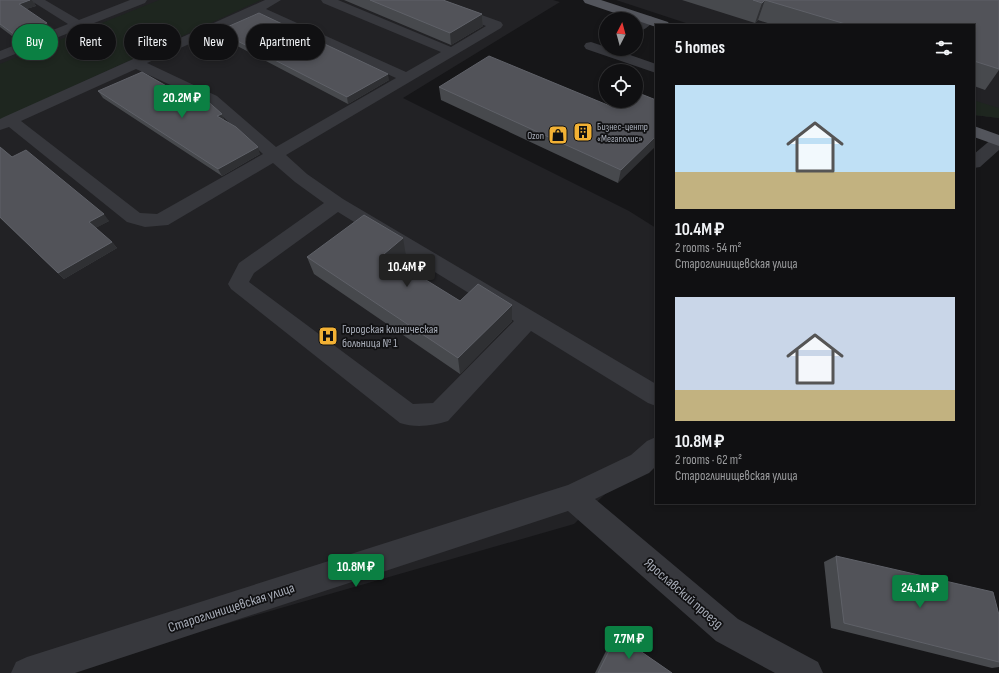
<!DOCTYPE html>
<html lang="en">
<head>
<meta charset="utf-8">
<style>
  body { margin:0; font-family:"Sofia Sans Condensed",sans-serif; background:#1e1e20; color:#f1f3f6; height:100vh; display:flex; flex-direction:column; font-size:15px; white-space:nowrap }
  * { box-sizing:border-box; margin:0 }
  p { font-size:13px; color:#9c9d9f }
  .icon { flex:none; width:22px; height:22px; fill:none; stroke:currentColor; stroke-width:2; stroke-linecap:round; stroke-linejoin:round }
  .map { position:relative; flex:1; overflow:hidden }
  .sheet { position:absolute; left:655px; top:24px; width:320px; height:480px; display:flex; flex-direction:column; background:#101012; border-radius:0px; box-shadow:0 2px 6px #0003,0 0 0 1px #303032 }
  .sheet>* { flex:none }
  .banner { position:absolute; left:12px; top:24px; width:380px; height:36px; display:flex; gap:8px }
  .needle { width:26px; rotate:6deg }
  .tools { position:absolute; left:599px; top:12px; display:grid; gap:8px }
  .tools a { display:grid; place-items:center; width:44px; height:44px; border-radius:50%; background:#101012; box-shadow:0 2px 6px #0003,0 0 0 1px #303032; font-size:20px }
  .price { position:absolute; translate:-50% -34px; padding:0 9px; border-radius:4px; background:#0b8043; color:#fff; font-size:13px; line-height:26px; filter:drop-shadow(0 1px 2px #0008) }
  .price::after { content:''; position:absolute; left:50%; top:24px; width:12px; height:9px; margin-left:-6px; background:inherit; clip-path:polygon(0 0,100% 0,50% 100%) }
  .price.selected { background:#222; color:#fff }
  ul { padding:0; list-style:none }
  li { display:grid; align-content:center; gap:8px; height:212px; padding:0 20px }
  li span { display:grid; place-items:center; height:124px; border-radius:0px; color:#555 }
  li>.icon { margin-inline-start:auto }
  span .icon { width:72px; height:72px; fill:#fffc; stroke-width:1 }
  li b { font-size:17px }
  h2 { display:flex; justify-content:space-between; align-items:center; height:48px; padding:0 20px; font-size:17px }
  .chip { padding:0 14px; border-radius:18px; background:#101012; box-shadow:0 2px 6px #0003,0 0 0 1px #303032; font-size:14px; line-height:36px }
  .chip.selected { background:#0b8043; color:#fff }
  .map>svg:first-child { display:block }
  .built { fill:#222225 }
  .green { fill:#1e261f }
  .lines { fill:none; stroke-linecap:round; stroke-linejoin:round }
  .minor { fill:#37383d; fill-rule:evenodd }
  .major { fill:#53555c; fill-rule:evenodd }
  .wall { fill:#47494d }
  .shaded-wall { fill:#2f3033 }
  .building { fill:#525359; stroke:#5f6168 }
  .labels { text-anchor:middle; stroke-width:3.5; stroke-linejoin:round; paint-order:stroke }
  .far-poi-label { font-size:10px; fill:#a8adb8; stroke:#111113; text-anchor:start }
  .poi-label { font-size:12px; fill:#a8adb8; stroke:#111113; text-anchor:start }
  .near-street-label { font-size:14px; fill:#a8adb8; stroke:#111113 }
</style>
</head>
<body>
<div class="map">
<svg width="999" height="673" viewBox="0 0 999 673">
  <rect width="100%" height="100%" fill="#161618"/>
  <path class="built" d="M 0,0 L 553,0 L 560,2 L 403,98 L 629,211 L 656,228 L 656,445 L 574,524 L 55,673 L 0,673 Z
    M 616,0 L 999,0 L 999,118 L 974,115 L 974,25 L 692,25 Z"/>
  <path class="green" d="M 159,0 L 261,0 L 0,120 L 0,64 Z
    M 976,101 L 999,108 L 999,118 L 974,115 L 974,105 Z"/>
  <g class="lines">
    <path class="minor" d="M 30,0 L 45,0 L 79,20 L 130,0 L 147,0 L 145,3 L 0,60 L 0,51 L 68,24 Z
      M 265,0 L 281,0 L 266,9 L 406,72 L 441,52 L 323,3 L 321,0 L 338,0 L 451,47 L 486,26 L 424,3 L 422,0 L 440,0 L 501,22 L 503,25 L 501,28 L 286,155 L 307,174 L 343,199 L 656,384 L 656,406 L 648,403 L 531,331 L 448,421 C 433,426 415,428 400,423 L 231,289 L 228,284 L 239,263 L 324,203 L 295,182 L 273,163 L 168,225 L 145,227 L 127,222 L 9,127 L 0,130 L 0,119 L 4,117 ZM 256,14 L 396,78 L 276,147 L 217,96 L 147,63 ZM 136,69 L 207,102 L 263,154 L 157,214 L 140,213 L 21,121 ZM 338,212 L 514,321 L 433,403 L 413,404 L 249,282 L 254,273 Z
      M 648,16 L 653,17 L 654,20 C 650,26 643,31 636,33 L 636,23 Z
      M 591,42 L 606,47 L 606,49 L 613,49 L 656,64 L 656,73 L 586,49 L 584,46 L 586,43 Z
      M 999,136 L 999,150 L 980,167 L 974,168 L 974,154 L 993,138 Z
      M 656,437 L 656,466 L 649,473 L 595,499 L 738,619 L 818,662 L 823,673 L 775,673 L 716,641 L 568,511 L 75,673 L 11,673 L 16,662 L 27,657 L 568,485 L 631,455 L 647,441 Z"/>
    <path class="major" d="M 583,0 L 601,0 L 668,22 L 670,25 L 656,25 L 656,27 L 585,3 Z
      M 974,126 L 999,135 L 999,146 L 974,137 Z"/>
  </g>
  <path class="wall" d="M 0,0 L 32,0 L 36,6 L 26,9 L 51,29 L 20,42 L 0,27 Z
    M 344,0 L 443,0 L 482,14 L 483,26 L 451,45 Z
    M 682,0 L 999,0 L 999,70 L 985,90 L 974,86 L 974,25 L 774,25 L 758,20 L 755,23 Z
    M 218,31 L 389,80 L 348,104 L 220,37 Z
    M 439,87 L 610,106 L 656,100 L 618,183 L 441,100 Z
    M 98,91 L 189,99 L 222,114 L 224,120 L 260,154 L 222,176 L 103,98 Z
    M 0,147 L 12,157 L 109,221 L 95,228 L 112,242 L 117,248 L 64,279 L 0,218 Z
    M 406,256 L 398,263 L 460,301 L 512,305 L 512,321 L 460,374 L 314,274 L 307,257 Z
    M 836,556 L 999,615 L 999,667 L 992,668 L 831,628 L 824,562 Z
    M 617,635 L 672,673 L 595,673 L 612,639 Z"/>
  <path class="shaded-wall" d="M 30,0 L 32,0 L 36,6 L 23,10 L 19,4 Z
    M 765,0 L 758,20 L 755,23 L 762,3 Z
    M 482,14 L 483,26 L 451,45 L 450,33 Z
    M 47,23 L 51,29 L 20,42 L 15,35 Z
    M 388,74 L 389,80 L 348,104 L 347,97 Z
    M 222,114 L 224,120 L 217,116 Z
    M 656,136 L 656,146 L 618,183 L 621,170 Z
    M 258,147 L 260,154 L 222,176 L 218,169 Z
    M 104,214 L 109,221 L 94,229 L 89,222 Z
    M 403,238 L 406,256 L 388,271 L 384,254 Z
    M 112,242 L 117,248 L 64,279 L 58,273 Z
    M 512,305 L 512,321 L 460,374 L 458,358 Z"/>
  <path class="building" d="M 0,0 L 30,0 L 19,4 L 47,23 L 15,35 L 0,24 Z
    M 370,0 L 443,0 L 482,14 L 450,33 Z
    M 753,0 L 999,0 L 999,69 L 974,61 L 974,25 L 849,25 L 765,0 L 762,3 Z
    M 259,13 L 388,74 L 347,97 L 218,31 Z
    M 489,56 L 610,106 L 616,101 L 636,101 L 636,92 L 656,100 L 656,136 L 621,170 L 439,87 Z
    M 142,72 L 189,99 L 198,94 L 204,98 L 222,114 L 217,116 L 236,127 L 258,147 L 218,169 L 98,91 Z
    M 0,147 L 12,157 L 26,150 L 104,214 L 89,222 L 112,242 L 58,273 L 0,217 Z
    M 364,215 L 403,238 L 384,254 L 460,301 L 478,284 L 512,305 L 458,358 L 307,257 Z
    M 836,556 L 993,592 L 999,615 L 999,662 L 844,623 Z
    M 617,635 L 672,673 L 598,673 Z"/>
  <defs>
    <g id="building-square" transform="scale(1)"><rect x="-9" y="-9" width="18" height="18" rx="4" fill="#f2b134" stroke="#111113"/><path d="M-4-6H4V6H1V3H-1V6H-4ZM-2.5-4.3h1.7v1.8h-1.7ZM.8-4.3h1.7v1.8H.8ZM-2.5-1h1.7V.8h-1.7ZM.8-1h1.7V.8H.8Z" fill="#111"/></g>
    <g id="shop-square" transform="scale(1)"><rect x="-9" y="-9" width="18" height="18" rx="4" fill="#f2b134" stroke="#111113"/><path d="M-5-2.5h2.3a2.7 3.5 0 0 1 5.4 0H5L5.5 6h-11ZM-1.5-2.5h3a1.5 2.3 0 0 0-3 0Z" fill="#111"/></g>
    <g id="hospital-square" transform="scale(1)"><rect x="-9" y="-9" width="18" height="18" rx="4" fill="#f2b134" stroke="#111113"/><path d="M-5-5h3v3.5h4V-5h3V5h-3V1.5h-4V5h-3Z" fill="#111"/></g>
  </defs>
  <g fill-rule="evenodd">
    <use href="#building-square" x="583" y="132"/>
    <use href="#shop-square" x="558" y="135"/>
    <use href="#hospital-square" x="328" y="336"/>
  </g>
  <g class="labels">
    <g class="far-poi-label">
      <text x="597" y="130">Бизнес-центр<tspan x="597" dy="12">«Мегаполис»</tspan></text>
      <text x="544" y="139" text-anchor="end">Ozon</text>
    </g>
    <g class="poi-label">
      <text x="342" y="333">Городская клиническая<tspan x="342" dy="14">больница № 1</tspan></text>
    </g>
    <g class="near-street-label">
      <text transform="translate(684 593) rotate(41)" y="5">Ярославский проезд</text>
      <text transform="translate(231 607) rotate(-18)" y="5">Староглинищевская улица</text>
    </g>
  </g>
</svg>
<div class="tools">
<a><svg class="needle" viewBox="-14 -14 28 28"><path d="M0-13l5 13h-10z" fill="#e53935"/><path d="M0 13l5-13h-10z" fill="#9c9d9f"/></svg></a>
<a><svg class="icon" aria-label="locate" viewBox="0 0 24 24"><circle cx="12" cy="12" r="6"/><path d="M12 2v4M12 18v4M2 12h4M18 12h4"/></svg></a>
</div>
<b class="price" style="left:182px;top:119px">20.2M ₽</b>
<b class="price selected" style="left:407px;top:288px">10.4M ₽</b>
<b class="price" style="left:356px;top:588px">10.8M ₽</b>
<b class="price" style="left:920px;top:609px">24.1M ₽</b>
<b class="price" style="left:629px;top:660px">7.7M ₽</b>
<div class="banner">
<a class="chip selected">Buy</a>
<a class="chip">Rent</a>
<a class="chip">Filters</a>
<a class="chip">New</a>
<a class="chip">Apartment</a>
</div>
<section class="sheet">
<h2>5 homes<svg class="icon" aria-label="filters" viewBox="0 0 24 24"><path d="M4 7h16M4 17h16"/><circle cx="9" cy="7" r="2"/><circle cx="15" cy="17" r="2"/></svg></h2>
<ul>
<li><span style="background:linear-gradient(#bfe0f5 70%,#c2b280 0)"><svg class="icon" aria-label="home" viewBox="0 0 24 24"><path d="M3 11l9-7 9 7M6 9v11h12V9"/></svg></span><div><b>10.4M ₽</b><p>2 rooms · 54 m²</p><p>Староглинищевская улица</p></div></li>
<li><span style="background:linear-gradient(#c9d6e8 75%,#c2b280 0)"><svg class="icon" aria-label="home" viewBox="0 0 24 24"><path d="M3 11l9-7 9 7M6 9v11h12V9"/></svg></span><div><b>10.8M ₽</b><p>2 rooms · 62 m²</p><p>Староглинищевская улица</p></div></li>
</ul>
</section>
</div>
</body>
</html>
